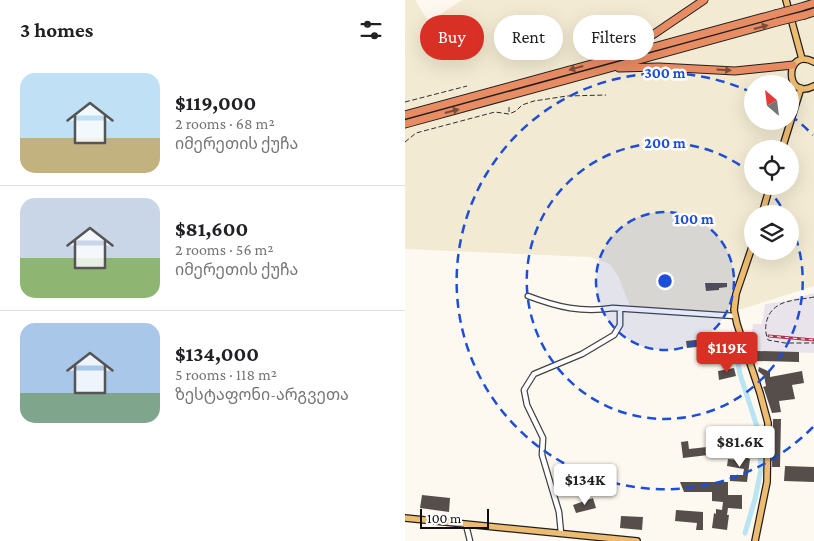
<!DOCTYPE html>
<html lang="en">
<head>
<meta charset="utf-8">
<style>
  body { margin:0; font-family:"Crimson Pro","Noto Sans Georgian",serif; background:#f2f2f2; color:#202124; height:100vh; display:flex; flex-direction:column; font-size:19px; white-space:nowrap }
  * { box-sizing:border-box; margin:0 }
  p { font-size:16px; color:#757577 }
  .icon { flex:none; width:28px; height:28px; fill:none; stroke:currentColor; stroke-width:2; stroke-linecap:round; stroke-linejoin:round }
  .map { position:relative; flex:1; overflow:hidden }
  .details { display:flex; flex-direction:column; background:#fff; width:405px }
  .details>* { flex:none }
  .banner { position:absolute; left:15px; top:15px; width:319px; height:45px; display:flex; gap:10px }
  .needle { width:32px; rotate:332deg }
  .controls { position:absolute; left:339px; top:75px; display:grid; gap:10px }
  .controls a { display:grid; place-items:center; width:55px; height:55px; border-radius:50%; background:#fff; box-shadow:0 5px 20px #0002; font-size:25px }
  .scale { position:absolute; left:15px; bottom:12px; width:69px; box-sizing:border-box; padding-left:5px; border:2px solid #0e0e0e; border-top:0; font-size:14px; line-height:18px; white-space:nowrap; color:#0e0e0e; -webkit-text-stroke:4px #fff; paint-order:stroke }
  .price { position:absolute; translate:-50% -42px; padding:0 11px; border-radius:5px; background:#fff; color:#222; font-size:16px; line-height:32px; filter:drop-shadow(0 1px 2px #0008) }
  .price::after { content:''; position:absolute; left:50%; top:30px; width:15px; height:11px; margin-left:-8px; background:inherit; clip-path:polygon(0 0,100% 0,50% 100%) }
  .price.on { background:#d93025; color:#fff }
  ul { padding:0; list-style:none }
  li { display:flex; align-items:center; gap:15px; height:125px; padding:0 20px }
  li+li { border-top:1px solid #e0e0e0 }
  li span { display:grid; place-items:center; flex:none; width:140px; height:100px; border-radius:15px; color:#555 }
  li>.icon { margin-inline-start:auto }
  span .icon { width:60px; height:60px; fill:#fffc; stroke-width:1 }
  li b { font-size:21px }
  h2 { display:flex; justify-content:space-between; align-items:center; height:60px; padding:0 20px; font-size:21px }
  .pill { padding:0 18px; border-radius:22px; background:#fff; box-shadow:0 5px 20px #0002; font-size:18px; line-height:45px }
  .pill.on { background:#d93025; color:#fff }
  main { display:flex; flex:1; min-height:0 }
  .map>svg:first-child { display:block }
  .industrial { fill:#e9e3ec }
  .farmland { fill:#f2ead2; fill-rule:evenodd }
  .lines { fill:none; stroke-linecap:round; stroke-linejoin:round }
  .canal { stroke:#b9e4f1; stroke-width:5 }
  .building { fill:#564e4b }
  .minor-casing { stroke:#414141; stroke-width:7 }
  .major-casing { stroke:#1f1f1f; stroke-width:8 }
  .highway-casing { stroke:#1f1f1f; stroke-width:9 }
  .path { stroke:#303030; stroke-width:1; stroke-dasharray:5 2.5; stroke-linecap:butt }
  .minor { stroke:#fff; stroke-width:4.5 }
  .major { stroke:#edbc71; stroke-width:5.5 }
  .highway { stroke:#e88c64; stroke-width:7 }
  .rail-casing { stroke:#b2314b; stroke-width:3 }
  .rail { stroke:#fff; stroke-width:1; stroke-dasharray:4; stroke-linecap:butt }
  .highway-bridge-casing { stroke:#1f1f1f; stroke-width:9; stroke-linecap:butt }
  .highway-bridge { stroke:#e88c64; stroke-width:7 }
  .oneway { fill:#7b4d39 }
  .ring { fill:none; stroke:#1d4ed8; stroke-width:2.5; stroke-dasharray:9 6 }
  .centre { fill:#1d4ed8; stroke:#fff; stroke-width:2.5 }
  .ring-label { font-size:15px; text-anchor:middle; font-weight:bold; fill:#1d4ed8; stroke:#fff; stroke-width:5; stroke-linejoin:round; paint-order:stroke }
</style>
</head>
<body>
<main>
<section class="details">
<h2>3 homes<svg class="icon" aria-label="filters" viewBox="0 0 24 24"><path d="M4 7h16M4 17h16"/><circle cx="9" cy="7" r="2"/><circle cx="15" cy="17" r="2"/></svg></h2>
<ul>
<li><span style="background:linear-gradient(#bfe0f5 65%,#c2b280 0)"><svg class="icon" aria-label="home" viewBox="0 0 24 24"><path d="M3 11l9-7 9 7M6 9v11h12V9"/></svg></span><div><b>$119,000</b><p>2 rooms · 68 m²</p><p>იმერეთის ქუჩა</p></div></li>
<li><span style="background:linear-gradient(#c9d6e8 60%,#8fb573 0)"><svg class="icon" aria-label="home" viewBox="0 0 24 24"><path d="M3 11l9-7 9 7M6 9v11h12V9"/></svg></span><div><b>$81,600</b><p>2 rooms · 56 m²</p><p>იმერეთის ქუჩა</p></div></li>
<li><span style="background:linear-gradient(#a9c7e8 70%,#7fa58c 0)"><svg class="icon" aria-label="home" viewBox="0 0 24 24"><path d="M3 11l9-7 9 7M6 9v11h12V9"/></svg></span><div><b>$134,000</b><p>5 rooms · 118 m²</p><p>ზესტაფონი-არგვეთა</p></div></li>
</ul>
</section>
<div class="map">
<svg width="409" height="541" viewBox="0 0 409 541">
  <rect width="100%" height="100%" fill="#fef9f0"/>
  <path class="industrial" d="M 409,293 L 409,353 L 353,351 L 354,338 L 346,337 L 348,324 L 357,324 L 360,304 L 377,302 Z"/>
  <path class="farmland" d="M 0,0 L 10,0 L 24,22 L 57,0 L 409,0 L 409,286 L 322,314 L 236,310 L 225,306 L 213,276 L 205,264 L 185,257 L 0,249 ZM 348,84 L 385,84 L 385,121 L 348,121 ZM 348,149 L 385,149 L 385,186 L 348,186 ZM 348,214 L 385,214 L 385,251 L 348,251 Z"/>
  <g class="lines">
    <path class="canal" d="M 328,336 L 335,374 L 354,433 L 356,469 L 350,499 L 340,533"/>
  </g>
  <path class="building" d="M 300,283 L 322,283 L 322,287 L 314,288 L 314,290 L 301,291 Z
    M 300,339 L 301,346 L 282,348 L 281,341 Z
    M 352,351 L 394,352 L 394,362 L 352,361 Z
    M 354,367 L 365,372 L 365,377 L 397,371 L 399,383 L 387,385 L 390,399 L 374,401 L 376,412 L 367,413 L 359,389 L 358,387 L 361,386 L 359,376 L 353,371 Z
    M 329,368 L 331,376 L 314,380 L 313,371 Z
    M 368,419 L 376,419 L 375,467 L 367,467 Z
    M 283,441 L 284,449 L 302,447 L 303,455 L 278,458 L 276,442 Z
    M 334,453 L 343,454 L 343,458 L 345,459 L 342,482 L 325,481 L 325,475 L 338,475 L 339,469 L 322,466 L 323,459 L 333,460 Z
    M 380,466 L 409,467 L 409,482 L 379,481 Z
    M 275,482 L 323,482 L 323,495 L 337,495 L 337,509 L 323,508 L 322,515 L 324,515 L 322,530 L 307,528 L 309,513 L 311,514 L 311,509 L 317,510 L 318,502 L 307,501 L 307,492 L 279,492 Z
    M 17,495 L 45,498 L 44,512 L 15,508 Z
    M 188,498 L 191,508 L 171,513 L 168,505 Z
    M 271,510 L 298,512 L 298,530 L 291,530 L 292,523 L 270,521 Z
    M 216,516 L 238,517 L 237,530 L 215,528 Z"/>
  <g class="lines">
    <g class="minor-casing">
      <path id="minor" d="M 123,296 C 152,307 177,313 208,308 L 330,316
        M 61,525 L 65,541
        M 156,533 L 154,512 L 137,455 L 138,438 L 122,405 L 119,390 L 129,374 L 177,354 L 209,335 L 215,325 L 215,309"/>
    </g>
    <g class="major-casing">
      <path id="major" d="M 381,0 L 397,59
        M 409,62 C 379,46 379,102 409,86
        M 377,149 L 396,88
        M 357,214 L 365,186
        M 348,244 L 331,294 L 329,310 L 332,324 L 355,393 L 363,423 L 362,482 L 350,541
        M 0,518 L 232,541"/>
    </g>
    <g class="highway-casing">
      <path id="highway" d="M 396,7 L 409,3
        M 400,15 L 409,12
        M 217,51 L 249,34 L 299,0
        M 214,68 L 254,67 L 330,71 L 388,65
        M 0,115 L 370,14
        M 0,124 L 372,22"/>
    </g>
    <path class="path" d="M 0,102 L 62,86
      M 104,107 L 104,114
      M 0,142 L 11,133 L 90,112 L 104,114 L 111,111 L 117,105 L 129,101 L 162,96 L 201,95
      M 409,297 C 400,299 381,300 374,305 C 361,312 358,328 363,340 L 380,343 L 409,343"/>
    <use href="#minor" class="minor"/>
    <use href="#major" class="major"/>
    <use href="#highway" class="highway"/>
    <g class="rail-casing">
      <path id="rail" d="M 364,336 L 409,340"/>
    </g>
    <use href="#rail" class="rail"/>
    <g class="highway-bridge-casing">
      <path id="highway-bridge" d="M 370,14 L 396,7
        M 372,22 L 400,15"/>
    </g>
    <use href="#highway-bridge" class="highway-bridge"/>
  </g>
  <defs><path id="oneway-solid" d="M-6-.8H1V-3.2L6.5 0L1 3.2V.8H-6Z" transform="scale(1.25)"/></defs>
  <g class="oneway">
    <use href="#oneway-solid" transform="translate(356 27) rotate(-15)"/>
    <use href="#oneway-solid" transform="translate(171 68) rotate(164)"/>
    <use href="#oneway-solid" transform="translate(319 70) rotate(3)"/>
    <use href="#oneway-solid" transform="translate(47 111) rotate(-15)"/>
  </g>
  <circle cx="260" cy="281" r="69" fill="#1d4ed8" fill-opacity=".12"/>
  <g class="ring">
    <circle cx="260" cy="281" r="69"/>
    <path d="M361 187A138 138 0 0 1 380 213M385 223A138 138 0 1 1 347 174"/>
    <path d="M408 427A208 208 0 1 1 346 92M385 115A208 208 0 0 1 408 135"/>
  </g>
  <circle cx="260" cy="281" r="8" class="centre"/>
  <g class="ring-label">
    <text x="260" y="78">300 m</text>
    <text x="260" y="148">200 m</text>
    <text x="289" y="224">100 m</text>
  </g>
</svg>
<div class="controls">
<a><svg class="needle" viewBox="-14 -14 28 28"><path d="M0-13l5 13h-10z" fill="#e53935"/><path d="M0 13l5-13h-10z" fill="#757577"/></svg></a>
<a><svg class="icon" aria-label="locate" viewBox="0 0 24 24"><circle cx="12" cy="12" r="6"/><path d="M12 2v4M12 18v4M2 12h4M18 12h4"/></svg></a>
<a><svg class="icon" aria-label="layers" viewBox="0 0 24 24"><path d="M12 4l9 5-9 5-9-5zM3 14l9 5 9-5"/></svg></a>
</div>
<div class="scale">100 m</div>
<b class="price on" style="left:322px;top:374px">$119K</b>
<b class="price" style="left:335px;top:468px">$81.6K</b>
<b class="price" style="left:180px;top:506px">$134K</b>
<div class="banner">
<a class="pill on">Buy</a>
<a class="pill">Rent</a>
<a class="pill">Filters</a>
</div>
</div>
</main>
</body>
</html>
